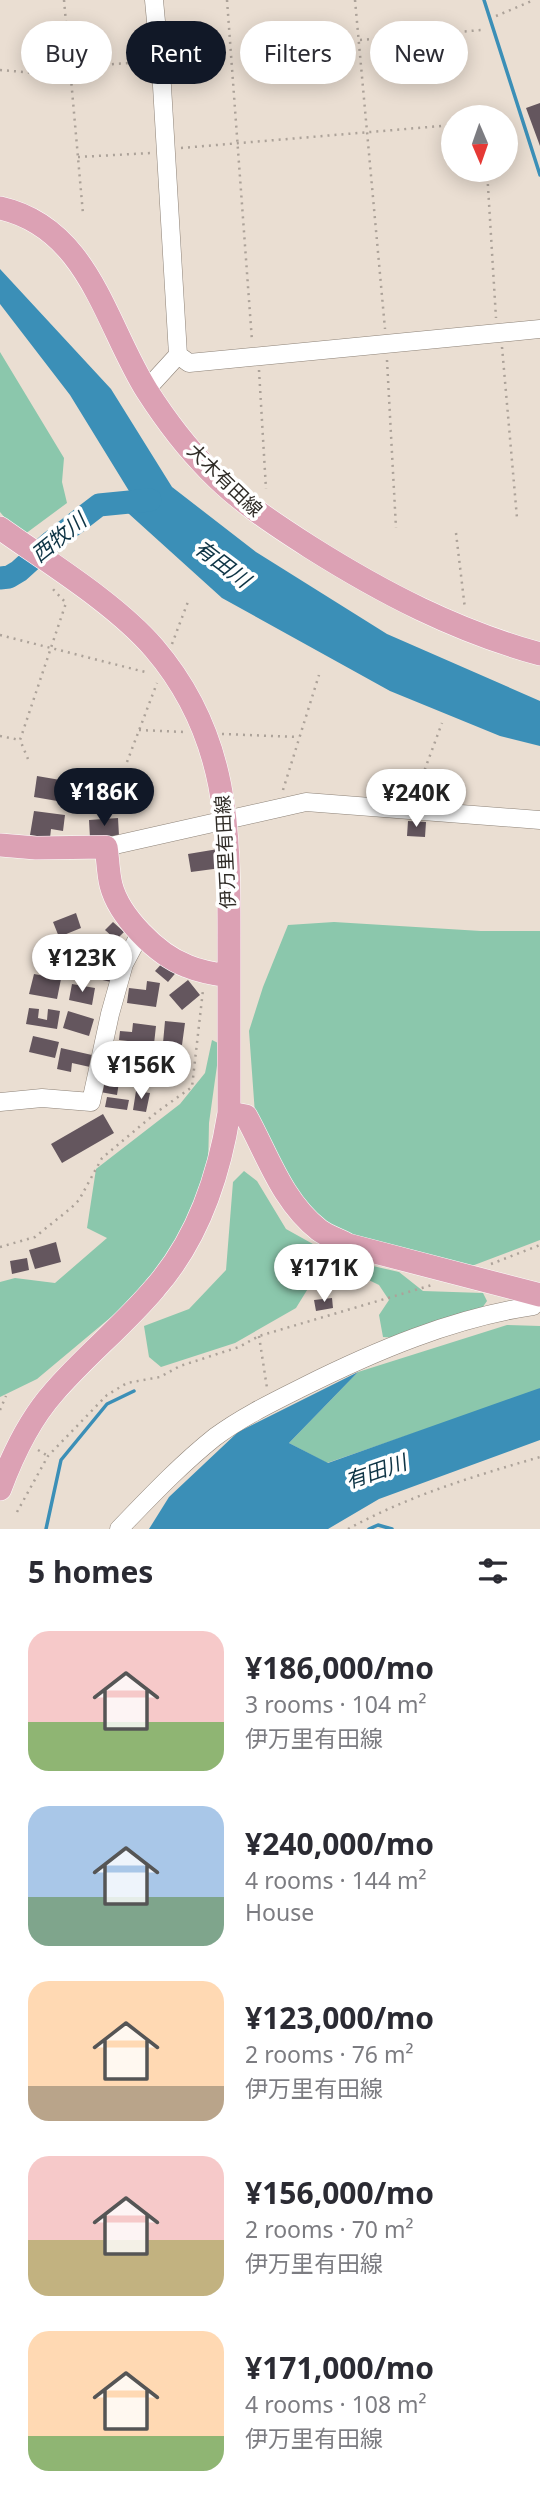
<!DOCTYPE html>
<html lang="en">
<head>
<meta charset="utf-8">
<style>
  body { margin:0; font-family:"Noto Sans","Noto Sans JP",sans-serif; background:#f7f7f7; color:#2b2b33; height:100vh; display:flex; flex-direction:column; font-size:26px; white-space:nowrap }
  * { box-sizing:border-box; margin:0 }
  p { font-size:23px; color:#7c7c81 }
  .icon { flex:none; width:38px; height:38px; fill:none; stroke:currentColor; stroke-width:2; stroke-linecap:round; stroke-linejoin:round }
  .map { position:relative; height:1529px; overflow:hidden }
  .panel { display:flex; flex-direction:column; background:#fff; flex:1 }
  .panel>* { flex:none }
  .banner { position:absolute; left:21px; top:21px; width:499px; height:63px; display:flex; gap:14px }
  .needle { width:46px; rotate:178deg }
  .buttons { position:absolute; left:441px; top:105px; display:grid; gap:14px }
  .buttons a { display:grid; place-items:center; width:77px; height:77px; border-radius:50%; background:#fff; box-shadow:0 4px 18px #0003; font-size:35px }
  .price { position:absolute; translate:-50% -60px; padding:0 16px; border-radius:24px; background:#fff; color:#222; font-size:23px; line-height:46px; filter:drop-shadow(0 2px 4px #0008) }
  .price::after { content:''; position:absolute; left:50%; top:42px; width:21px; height:16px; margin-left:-10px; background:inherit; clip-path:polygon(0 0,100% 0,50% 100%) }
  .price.on { background:#111827; color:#fff }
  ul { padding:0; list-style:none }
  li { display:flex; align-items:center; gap:21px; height:175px; padding:0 28px }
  li span { display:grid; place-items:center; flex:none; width:196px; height:140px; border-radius:21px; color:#555 }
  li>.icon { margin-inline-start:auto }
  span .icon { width:84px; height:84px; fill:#fffc; stroke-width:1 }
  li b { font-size:30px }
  h2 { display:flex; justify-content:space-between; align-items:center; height:84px; padding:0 28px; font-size:30px }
  .pill { padding:0 24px; border-radius:32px; background:#fff; box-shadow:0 4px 18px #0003; font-size:24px; line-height:63px }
  .pill.on { background:#111827; color:#fff }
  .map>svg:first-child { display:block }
  .green { fill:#8bc7ac }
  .water { fill:#3b8fb7 }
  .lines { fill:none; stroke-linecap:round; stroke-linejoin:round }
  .stream { stroke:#3b8fb7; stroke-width:3.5 }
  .river { stroke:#3b8fb7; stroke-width:23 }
  .building { fill:#64565e }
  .minor-casing { stroke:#8d8277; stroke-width:19 }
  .major-casing { stroke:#fff; stroke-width:24 }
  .path { stroke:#aca299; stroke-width:2.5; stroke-dasharray:2 5; stroke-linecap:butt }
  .minor { stroke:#fff; stroke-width:18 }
  .major { stroke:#dca1b4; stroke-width:23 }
  .labels { text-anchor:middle; stroke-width:7; stroke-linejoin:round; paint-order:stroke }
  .street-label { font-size:19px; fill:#2f2b26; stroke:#fff }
  .water-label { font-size:21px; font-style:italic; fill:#0e3445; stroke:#fff }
</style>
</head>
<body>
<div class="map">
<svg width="540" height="1529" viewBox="0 0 540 1529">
  <rect width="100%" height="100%" fill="#eaded2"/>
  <path class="green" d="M 0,352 L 64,458 L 62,482 L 67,503 L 21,537 L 0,512 Z
    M 334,922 L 481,931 L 540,931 L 540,1240 L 469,1267 L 359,1244 L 324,1224 L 281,1173 L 255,1114 L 249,1031 L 263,987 L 288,925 Z
    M 212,1040 L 220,1044 L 209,1123 L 208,1171 L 175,1245 L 129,1302 L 37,1379 L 0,1397 L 0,1282 L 15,1278 L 55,1283 L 107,1238 L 87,1228 L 96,1169 L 180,1104 L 205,1073 Z
    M 244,1171 L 257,1181 L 286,1229 L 338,1258 L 399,1272 L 423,1291 L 483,1293 L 487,1301 L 480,1311 L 398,1338 L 383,1337 L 379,1315 L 389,1300 L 379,1285 L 342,1267 L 312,1282 L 296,1308 L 235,1343 L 161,1367 L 149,1357 L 144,1326 L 189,1309 L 226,1270 L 233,1182 Z
    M 507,1325 L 540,1326 L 540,1388 L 534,1392 L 327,1463 L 289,1443 L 358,1372 Z"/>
  <path class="water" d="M 0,269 L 111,389 L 172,487 L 256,552 L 387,634 L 540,701 L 540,746 L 500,736 L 390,691 L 222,598 L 118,504 L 129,491 L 70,395 L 0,304 Z
    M 358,1372 L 289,1443 L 328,1463 L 540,1388 L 540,1440 L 379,1499 L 328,1529 L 149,1529 L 169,1497 L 238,1432 Z"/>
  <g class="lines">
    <path class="stream" d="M 484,0 L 540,175
      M 46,1529 L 61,1460 L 107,1404 L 134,1391
      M 369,1529 L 378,1525 L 392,1529"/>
    <path class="river" d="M 0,578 L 9,577 L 19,571 L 51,542 L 99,505 L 150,500"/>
  </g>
  <path class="building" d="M 540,103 L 540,146 L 526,108 Z
    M 37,776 L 72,782 L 69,803 L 34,797 Z
    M 89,777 L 90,791 L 79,792 L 78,778 Z
    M 34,811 L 65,815 L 63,831 L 51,829 L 50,838 L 30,835 Z
    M 118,818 L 119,836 L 90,838 L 89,820 Z
    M 408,821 L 426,822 L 425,837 L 407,836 Z
    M 218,849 L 221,868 L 191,872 L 188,854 Z
    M 76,913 L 81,928 L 59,937 L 53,922 Z
    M 113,922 L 124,932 L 116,940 L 105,930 Z
    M 73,958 L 115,968 L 111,982 L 60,970 L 63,961 L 72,963 Z
    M 166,959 L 179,969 L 168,982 L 155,971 Z
    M 34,974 L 61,979 L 57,999 L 29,994 Z
    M 188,980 L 200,995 L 182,1010 L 169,995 Z
    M 147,981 L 160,983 L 156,1007 L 127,1003 L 129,988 L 146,990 Z
    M 72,984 L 95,988 L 92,1005 L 69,1000 Z
    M 29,1008 L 39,1009 L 38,1018 L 47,1020 L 48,1009 L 60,1011 L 57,1029 L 26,1024 Z
    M 68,1011 L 94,1019 L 89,1036 L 63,1028 Z
    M 165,1021 L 185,1023 L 182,1045 L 163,1043 Z
    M 133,1023 L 156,1026 L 154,1044 L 119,1040 L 120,1031 L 132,1032 Z
    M 33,1036 L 59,1042 L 55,1058 L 29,1052 Z
    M 61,1048 L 92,1055 L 90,1067 L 72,1063 L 71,1072 L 57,1069 Z
    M 122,1050 L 135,1053 L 130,1077 L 108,1072 L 110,1059 L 120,1061 Z
    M 137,1066 L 163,1071 L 160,1086 L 134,1082 Z
    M 102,1079 L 119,1082 L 117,1095 L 100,1092 Z
    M 136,1091 L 150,1093 L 146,1112 L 133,1110 Z
    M 107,1097 L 129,1100 L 127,1110 L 105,1107 Z
    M 103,1114 L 114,1133 L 62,1163 L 51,1144 Z
    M 56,1242 L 61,1262 L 35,1269 L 29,1250 Z
    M 27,1258 L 29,1270 L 12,1274 L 10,1261 Z
    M 332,1298 L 333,1308 L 316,1311 L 314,1300 Z"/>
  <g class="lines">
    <g class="minor-casing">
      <path id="minor" d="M 178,355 L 189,363 L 540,329
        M 146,390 L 178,355 L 162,86 L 154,0
        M 106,847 L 306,802 L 540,820
        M 0,1102 L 42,1098 L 91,1102 L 110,1014 L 124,964 L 141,932
        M 119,1529 C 150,1497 180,1465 215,1437 C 242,1417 273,1402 303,1387 C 375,1351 453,1318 533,1306 L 540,1296"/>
    </g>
    <g class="major-casing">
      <path id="major" d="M 0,208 C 89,228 105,324 147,391 C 165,419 186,447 209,470 C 239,501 274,524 310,547 C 383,593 456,631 540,654
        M 0,528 C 49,563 115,603 154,648 C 232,739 229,837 229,949 C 229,1003 229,1058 229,1113 C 219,1176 198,1239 155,1288 C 124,1325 86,1355 54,1392 C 29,1420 13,1454 0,1489
        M 0,845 L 36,848 L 106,847 C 108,859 108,873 111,885 C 119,916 156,954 187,966 C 201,972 214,974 229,976
        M 229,1113 L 246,1116 C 268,1156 282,1201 319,1230 C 327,1236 339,1240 348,1245 L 540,1295"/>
    </g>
    <path class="path" d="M 64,0 L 83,214
      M 227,0 L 252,341
      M 355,0 L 385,329
      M 496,16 L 534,0
      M 360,40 L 482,30
      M 70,67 L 144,62
      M 0,70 L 70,76
      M 506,120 L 510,120
      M 181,148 L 453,125
      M 78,157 L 152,153
      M 487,170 L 496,318
      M 502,347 L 517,518
      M 387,360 L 396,528
      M 259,370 L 266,489
      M 456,533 L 465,609
      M 0,635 L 149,673
      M 172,644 L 189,599
      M 139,730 L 184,732
      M 222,734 L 299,737
      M 0,736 L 20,740
      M 28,759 L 20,740 L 66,603 L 50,586
      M 127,762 L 157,683
      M 283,790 L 319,675
      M 415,796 L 442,723
      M 0,1247 L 35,1237 L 71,1208 L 79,1200 L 102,1158 L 157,1112 L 192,1087 L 203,990
      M 491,1264 L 540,1245
      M 259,1336 L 267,1388
      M 0,1410 L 6,1396
      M 38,1450 L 48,1456
      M 17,1512 L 48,1456 L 107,1395 L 127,1383 L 160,1377 L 180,1366 L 239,1347 L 259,1336 L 432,1285
      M 348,1529 C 408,1496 474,1476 540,1457"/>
    <use href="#minor" class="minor"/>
    <use href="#major" class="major"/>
  </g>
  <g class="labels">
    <g class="street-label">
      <text transform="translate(225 480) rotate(44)" y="7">大木有田線</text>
      <text transform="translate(225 852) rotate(-93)" y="7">伊万里有田線</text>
    </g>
    <g class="water-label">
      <text transform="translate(59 538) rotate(-39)" y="7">西牧川</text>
      <text transform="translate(222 564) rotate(37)" y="7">有田川</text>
      <text transform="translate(376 1472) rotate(-19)" y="7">有田川</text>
    </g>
  </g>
</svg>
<div class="buttons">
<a><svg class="needle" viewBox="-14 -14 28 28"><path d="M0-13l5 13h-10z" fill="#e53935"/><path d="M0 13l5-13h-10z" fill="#7c7c81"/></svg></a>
</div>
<b class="price on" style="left:104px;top:828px">¥186K</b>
<b class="price" style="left:416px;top:829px">¥240K</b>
<b class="price" style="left:82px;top:994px">¥123K</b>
<b class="price" style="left:141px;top:1101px">¥156K</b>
<b class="price" style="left:324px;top:1304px">¥171K</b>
<div class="banner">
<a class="pill">Buy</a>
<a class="pill on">Rent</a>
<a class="pill">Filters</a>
<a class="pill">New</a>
</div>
</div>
<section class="panel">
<h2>5 homes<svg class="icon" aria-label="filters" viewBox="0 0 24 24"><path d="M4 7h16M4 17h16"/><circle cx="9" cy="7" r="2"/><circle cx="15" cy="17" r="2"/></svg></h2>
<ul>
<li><span style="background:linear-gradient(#f6c9c9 65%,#8fb573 0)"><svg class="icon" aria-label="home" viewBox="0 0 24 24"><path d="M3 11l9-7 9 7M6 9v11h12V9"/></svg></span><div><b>¥186,000/mo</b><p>3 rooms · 104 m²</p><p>伊万里有田線</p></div></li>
<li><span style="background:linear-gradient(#a9c7e8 65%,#7fa58c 0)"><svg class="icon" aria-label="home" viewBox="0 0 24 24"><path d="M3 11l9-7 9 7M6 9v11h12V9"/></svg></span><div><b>¥240,000/mo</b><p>4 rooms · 144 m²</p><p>House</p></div></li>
<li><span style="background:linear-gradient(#ffd9b3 75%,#b9a48a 0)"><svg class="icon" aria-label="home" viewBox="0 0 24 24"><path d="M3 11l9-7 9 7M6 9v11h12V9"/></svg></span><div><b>¥123,000/mo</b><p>2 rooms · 76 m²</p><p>伊万里有田線</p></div></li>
<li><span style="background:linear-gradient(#f6c9c9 60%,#c2b280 0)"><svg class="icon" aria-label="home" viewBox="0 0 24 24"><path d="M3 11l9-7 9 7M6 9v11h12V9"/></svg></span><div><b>¥156,000/mo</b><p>2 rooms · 70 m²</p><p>伊万里有田線</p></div></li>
<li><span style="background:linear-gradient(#ffd9b3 75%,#8fb573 0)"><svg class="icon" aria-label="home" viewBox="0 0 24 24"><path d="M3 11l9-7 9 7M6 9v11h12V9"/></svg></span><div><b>¥171,000/mo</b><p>4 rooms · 108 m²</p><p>伊万里有田線</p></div></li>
</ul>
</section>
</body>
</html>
